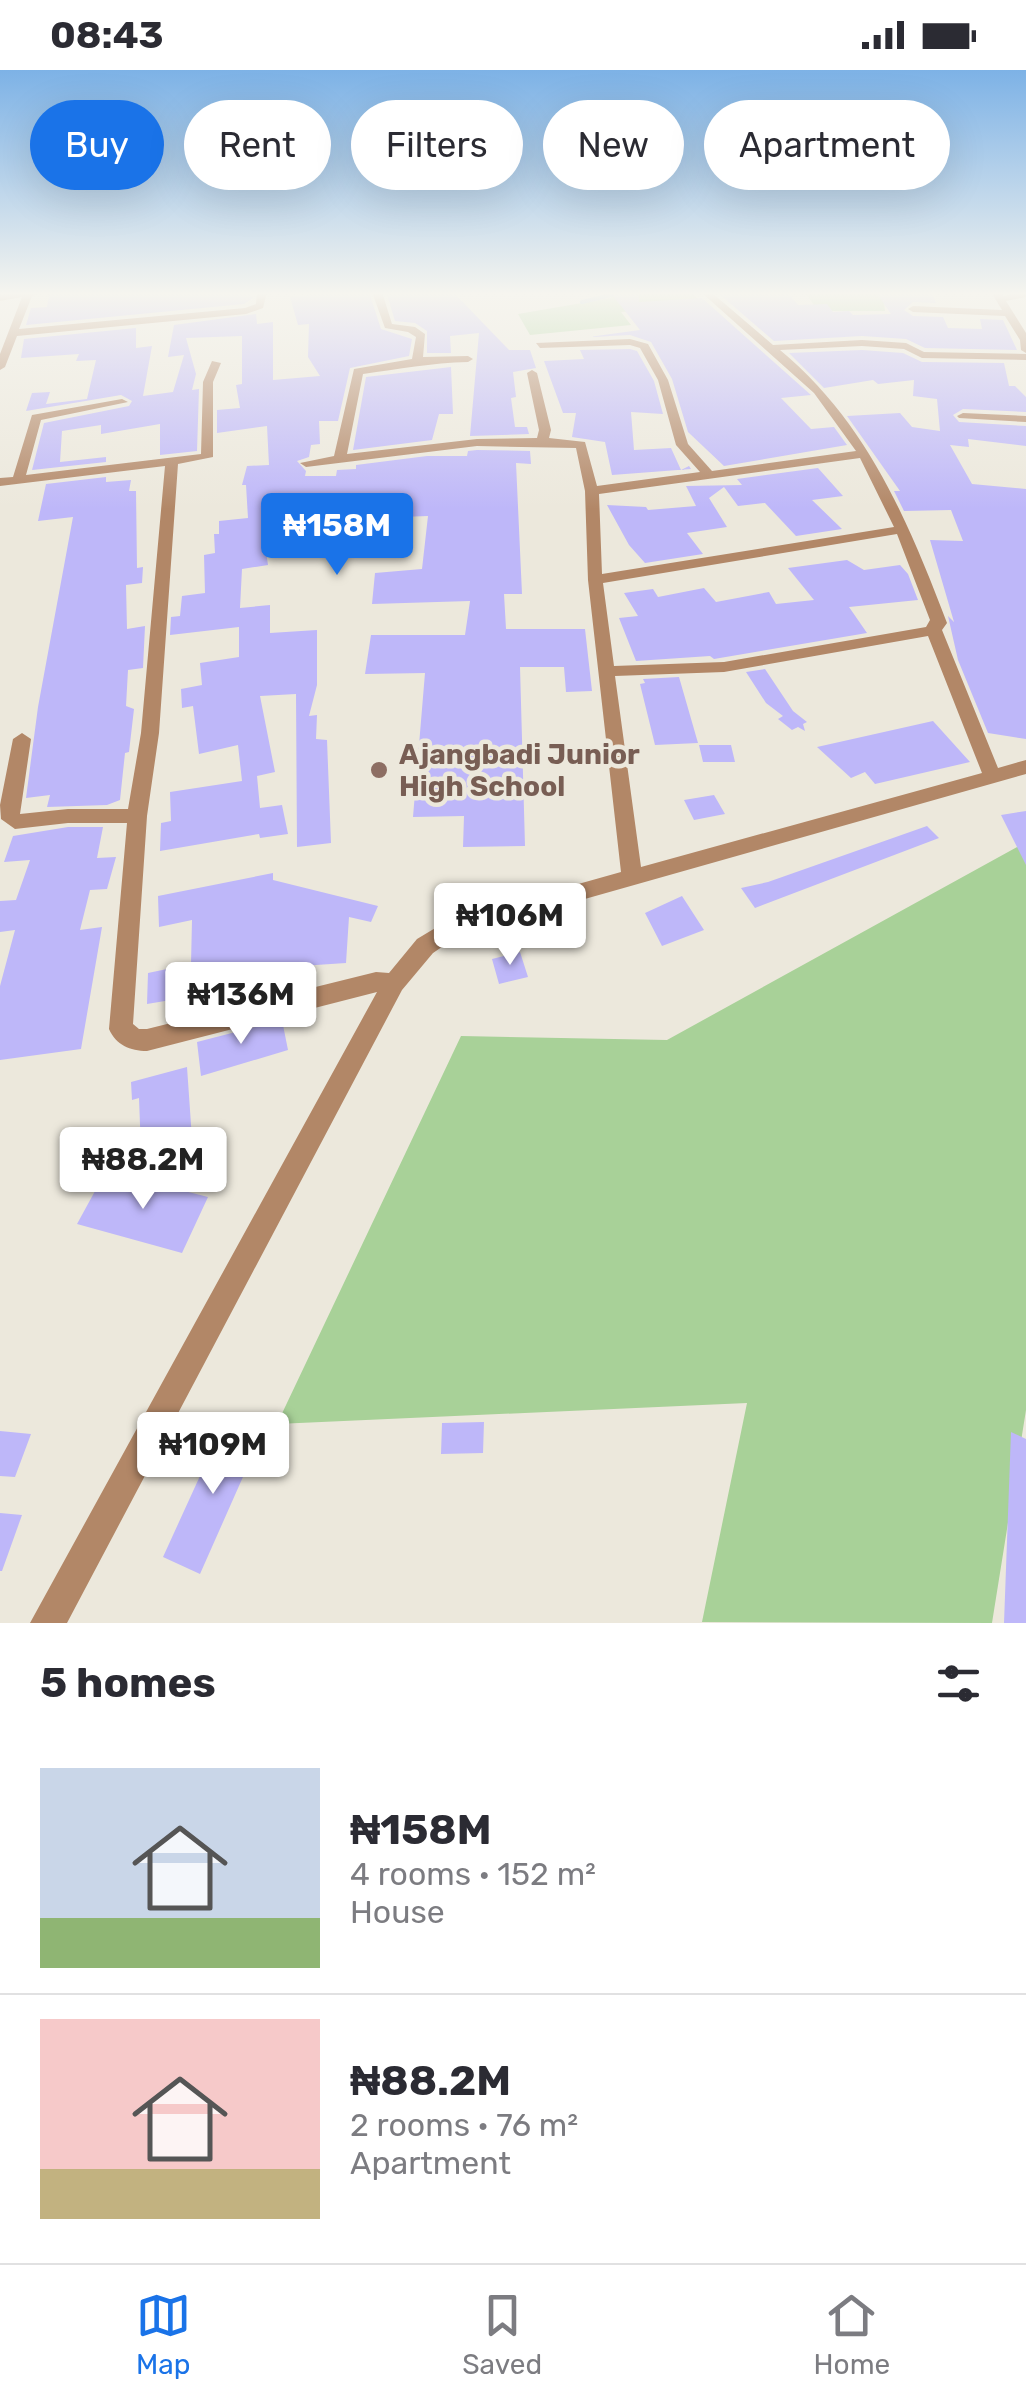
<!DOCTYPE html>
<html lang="en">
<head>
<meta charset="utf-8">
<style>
  body { margin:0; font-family:Rubik,sans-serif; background:#f2f2f3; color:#2b2b33; height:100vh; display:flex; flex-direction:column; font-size:38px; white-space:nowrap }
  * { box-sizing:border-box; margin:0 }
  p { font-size:32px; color:#7c7c81 }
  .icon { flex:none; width:55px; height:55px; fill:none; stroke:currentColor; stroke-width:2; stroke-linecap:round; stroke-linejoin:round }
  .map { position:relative; height:1553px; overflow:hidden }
  .details { display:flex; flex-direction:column; background:#fff; flex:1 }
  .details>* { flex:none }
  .hud { position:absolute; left:30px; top:30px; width:968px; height:90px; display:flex; gap:20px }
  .price { position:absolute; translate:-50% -85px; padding:0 22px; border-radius:10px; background:#fff; color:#222; font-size:32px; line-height:65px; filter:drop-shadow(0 2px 5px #0008) }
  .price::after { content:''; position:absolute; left:50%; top:60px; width:30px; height:22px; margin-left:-15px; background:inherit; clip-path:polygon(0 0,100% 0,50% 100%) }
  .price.on { background:#1a73e8; color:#fff }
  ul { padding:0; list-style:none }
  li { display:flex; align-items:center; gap:30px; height:250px; padding:0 40px }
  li+li { border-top:2px solid #e1e1e2 }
  li span { display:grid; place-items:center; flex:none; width:280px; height:200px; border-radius:0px; color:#555 }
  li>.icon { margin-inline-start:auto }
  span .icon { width:120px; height:120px; fill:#fffc; stroke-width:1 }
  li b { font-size:42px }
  h2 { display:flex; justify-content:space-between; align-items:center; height:120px; padding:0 40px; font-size:42px }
  .pill { padding:0 35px; border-radius:45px; background:#fff; box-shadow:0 10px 40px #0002; font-size:35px; line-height:90px }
  .pill.on { background:#1a73e8; color:#fff }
  .status { display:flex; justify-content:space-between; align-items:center; height:70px; padding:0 50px; background:#fff; direction:ltr }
  .status svg { height:28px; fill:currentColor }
  .dock { display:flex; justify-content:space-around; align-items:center; height:140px; border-top:2px solid #e1e1e2; background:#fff; font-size:28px; color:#7c7c81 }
  .dock a { display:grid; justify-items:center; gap:5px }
  .dock .on { color:#1a73e8 }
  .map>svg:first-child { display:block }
  .green { fill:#a8d198 }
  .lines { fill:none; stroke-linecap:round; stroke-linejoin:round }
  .stream { stroke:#7caee2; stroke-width:4 }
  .building { fill:#beb7f9 }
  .minor { fill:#b28767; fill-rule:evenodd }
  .education-dot { fill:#8d6e63; stroke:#ece8dc; stroke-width:4 }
  .labels { text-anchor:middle; stroke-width:9; stroke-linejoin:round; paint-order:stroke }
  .education-label { font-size:28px; font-weight:bold; fill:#785e54; stroke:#ece8dc; text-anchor:start }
</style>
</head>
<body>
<div class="status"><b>08:43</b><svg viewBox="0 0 49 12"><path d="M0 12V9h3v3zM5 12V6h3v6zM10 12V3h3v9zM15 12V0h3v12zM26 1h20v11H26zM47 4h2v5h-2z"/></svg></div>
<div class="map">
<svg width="1026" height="1553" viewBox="0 0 1026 1553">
  <rect width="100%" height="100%" fill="#ece8dc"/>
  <path class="green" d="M 615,222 L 693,222 L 701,235 L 621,242 L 631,255 L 530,265 L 518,244 L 611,228 Z
    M 805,222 L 883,222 L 885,241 L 818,241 Z
    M 1026,772 L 1026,1340 L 992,1553 L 702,1552 L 747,1333 L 277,1354 L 461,966 L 667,970 Z"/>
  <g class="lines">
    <path class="stream" d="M 582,232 L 619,223"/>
  </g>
  <path class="building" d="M 65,222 L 249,222 L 253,228 L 244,234 L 26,255 L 31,238 L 47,237 L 49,225 Z
    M 310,222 L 369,222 L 381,259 L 412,269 L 409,286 L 350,298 L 338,351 L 319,351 L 320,374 L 311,375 L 309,387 L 297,391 L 306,401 L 305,406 L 336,406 L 337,400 L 356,399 L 356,395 L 427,386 L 467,386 L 468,381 L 477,380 L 530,381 L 531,394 L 516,393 L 522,524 L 504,524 L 506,559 L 585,559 L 592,621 L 566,622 L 564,597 L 520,597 L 525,776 L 463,777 L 464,746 L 413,747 L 425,603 L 365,604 L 371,565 L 465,565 L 470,531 L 372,534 L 375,503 L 422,499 L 428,446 L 291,451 L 290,465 L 264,468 L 268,495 L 242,499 L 240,538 L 270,535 L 270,563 L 317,560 L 317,615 L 309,646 L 317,645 L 316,669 L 327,670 L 331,773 L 297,777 L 296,624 L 260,626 L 275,702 L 257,706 L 260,738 L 282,735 L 288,764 L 260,768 L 259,764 L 160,781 L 161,753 L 171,751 L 170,722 L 242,711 L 238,675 L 199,684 L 193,636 L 182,638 L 181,619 L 202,615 L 200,593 L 239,587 L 239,557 L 170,565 L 171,547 L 180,546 L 182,526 L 205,523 L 204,485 L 215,483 L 214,464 L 219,464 L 219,451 L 248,448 L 246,415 L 242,415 L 247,396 L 269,395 L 267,356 L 217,363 L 217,340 L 240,338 L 236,315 L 242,314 L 242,266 L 186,268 L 196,304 L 192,320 L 199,319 L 197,381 L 160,385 L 160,354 L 101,364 L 101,355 L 62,361 L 60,392 L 106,387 L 106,392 L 32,400 L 44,353 L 129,336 L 132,331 L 121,325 L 26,341 L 32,323 L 50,322 L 46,334 L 87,329 L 96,290 L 76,291 L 79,284 L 21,288 L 24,269 L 136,258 L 136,278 L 152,276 L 143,326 L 173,322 L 184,285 L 168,287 L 174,255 L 256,244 L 257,254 L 273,252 L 273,310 L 320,306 L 308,287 L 309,254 L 298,255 L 290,227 L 311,225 Z
    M 417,222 L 453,222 L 509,280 L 530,280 L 536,298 L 513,302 L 516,327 L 511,328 L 515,357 L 527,357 L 529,364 L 470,366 L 479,263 L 450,266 L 451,283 L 427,283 L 427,261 L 415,253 L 395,251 L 387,225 Z
    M 610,222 L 639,222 L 639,232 L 702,228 L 811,325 L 781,328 L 811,359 L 834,357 L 847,375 L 724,396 L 688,362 L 672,309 L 651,272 L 630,265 L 589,267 L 640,260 Z
    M 717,222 L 787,222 L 798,235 L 827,234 L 833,242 L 849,241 L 853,245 L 891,244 L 876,222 L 932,224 L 936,233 L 913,232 L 904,240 L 913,246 L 943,247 L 948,258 L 982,259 L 980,249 L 1003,250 L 1017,280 L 925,278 L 906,269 L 862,266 L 774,271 Z
    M 630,279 L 637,281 L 654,311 L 663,344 L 631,342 L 634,380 L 671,378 L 681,400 L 689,396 L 691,399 L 612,405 L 605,372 L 572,367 L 576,343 L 563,343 L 544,291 L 584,289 L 580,280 Z
    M 862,280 L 903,283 L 922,292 L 1004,293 L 1009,316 L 1015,316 L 1026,327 L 1026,342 L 963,339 L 953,345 L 959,352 L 1026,356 L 1026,376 L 968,369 L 969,377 L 950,375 L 972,414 L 1026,419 L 1026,669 L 988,663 L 958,590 L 948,546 L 954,552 L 930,470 L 963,471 L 951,440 L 904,441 L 894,421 L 900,421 L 847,346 L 900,343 L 912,357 L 940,361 L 937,329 L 913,326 L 914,310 L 878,314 L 873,310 L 824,318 L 789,283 Z
    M 451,297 L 453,344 L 439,344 L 432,370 L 353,380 L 366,307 Z
    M 818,398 L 843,426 L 812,430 L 842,459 L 796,466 L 765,433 L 738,436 L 724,417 L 709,428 L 727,457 L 687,463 L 703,484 L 645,493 L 629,475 L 607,435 L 646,437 L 648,440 L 696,436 L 686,416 L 742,415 L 737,409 Z
    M 106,407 L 106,412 L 131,410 L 129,421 L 136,421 L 137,498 L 143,497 L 142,513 L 126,515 L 127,559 L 145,556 L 143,598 L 128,600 L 126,636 L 134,639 L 129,682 L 125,683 L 120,730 L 107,735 L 47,737 L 50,725 L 26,728 L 38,637 L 73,447 L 38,451 L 46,414 Z
    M 847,490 L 864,500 L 900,495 L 908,504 L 918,530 L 849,537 L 867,563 L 714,589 L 710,586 L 636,591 L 619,548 L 638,546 L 624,523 L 653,519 L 658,527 L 704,518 L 716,532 L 769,522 L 776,534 L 814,530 L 788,498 Z
    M 765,599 L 793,641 L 807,652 L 803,654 L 805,661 L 798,657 L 792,660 L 778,649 L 783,646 L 766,633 L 746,602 Z
    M 679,607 L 698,673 L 655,675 L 640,614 L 645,613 L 643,609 Z
    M 933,651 L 970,692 L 875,714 L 865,702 L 851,708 L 817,677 Z
    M 699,675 L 731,675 L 735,692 L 703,692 Z
    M 714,725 L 725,744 L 694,750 L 684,730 Z
    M 1026,741 L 1026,795 L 1001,745 Z
    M 927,756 L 939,768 L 755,838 L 741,818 L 768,812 Z
    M 68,757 L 103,757 L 97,788 L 116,787 L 107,819 L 90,820 L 80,860 L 102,857 L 81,979 L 0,990 L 0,916 L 15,860 L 0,862 L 0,831 L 16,830 L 30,790 L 4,792 L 13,766 Z
    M 273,803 L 273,810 L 378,836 L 371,852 L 349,847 L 346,893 L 271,898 L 272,913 L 147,934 L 148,903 L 191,894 L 192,850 L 159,857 L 158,826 Z
    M 682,826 L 704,860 L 662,876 L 645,843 Z
    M 520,882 L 528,907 L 499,914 L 492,889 Z
    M 282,950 L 288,980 L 201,1006 L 197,972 Z
    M 187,997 L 193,1083 L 166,1092 L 165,1074 L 141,1081 L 139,1028 L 132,1030 L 131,1012 Z
    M 106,1101 L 208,1127 L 182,1183 L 77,1154 Z
    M 226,1349 L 262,1364 L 200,1504 L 163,1487 Z
    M 484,1352 L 483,1383 L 441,1384 L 442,1353 Z
    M 0,1361 L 31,1364 L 15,1407 L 0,1406 Z
    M 1011,1362 L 1026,1369 L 1026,1553 L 1004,1553 Z
    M 0,1443 L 22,1445 L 2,1501 L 0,1501 Z"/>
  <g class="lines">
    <path class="minor" d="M 19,222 L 42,222 L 32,226 L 19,259 L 245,238 L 256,234 L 257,222 L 267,222 L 263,238 L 246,244 L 17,266 L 5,297 L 0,300 L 0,284 L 22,227 L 0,231 L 0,225 Z
      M 372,222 L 382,222 L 392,254 L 415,257 L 425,264 L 423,287 L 468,286 L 473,289 L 468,292 C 431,293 399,299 363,304 L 347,384 L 477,369 L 537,368 L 539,360 L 527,303 L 532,300 L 537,303 L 551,360 L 549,368 L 585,372 L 597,416 L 700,402 L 676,375 L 658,310 L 640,278 L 630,275 L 540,278 L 536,273 L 630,269 L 648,274 L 668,310 L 688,374 L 712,401 L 856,381 L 814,323 L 701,222 L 711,222 L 773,275 L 862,270 L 906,273 L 924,282 L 1026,284 L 1026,290 L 922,288 L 904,279 L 862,276 L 780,280 C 867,352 908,451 947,553 L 942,560 L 998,698 L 1026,690 L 1026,704 L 461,864 L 433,883 L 402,920 L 67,1553 L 30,1553 L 377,922 L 147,981 C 130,981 116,975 109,959 L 127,753 L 68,753 L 15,759 L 1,749 L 0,735 L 13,669 L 22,663 L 31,669 L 20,744 L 68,739 L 128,739 L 141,663 L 165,396 L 0,416 L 0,408 L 13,407 L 32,345 L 122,329 L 128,332 L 41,350 L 26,405 L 201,384 L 203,312 L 212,291 L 221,293 L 213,312 L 213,387 L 178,394 L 159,663 L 147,746 L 133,954 L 139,959 L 147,959 L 376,902 L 389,903 L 417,869 L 447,851 L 621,802 L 588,510 L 585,421 L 576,378 L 477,376 L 306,397 L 300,393 L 334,386 L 354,299 L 412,289 L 416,267 L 408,262 L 385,258 ZM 860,388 L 894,457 L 602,504 L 599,424 ZM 897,464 L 930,550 L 926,557 L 724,592 L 614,596 L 603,513 ZM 928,566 L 982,703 L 641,797 L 615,606 L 724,602 Z
      M 991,222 L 1001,222 L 1003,226 L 1026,222 L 1026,227 L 1006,231 L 1026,263 L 1026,283 L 1021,280 L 1020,270 L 1005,246 L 913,242 L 908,239 L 913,236 L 1002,240 Z
      M 963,343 L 1026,346 L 1026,352 L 959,348 L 957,346 Z"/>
  </g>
  <linearGradient id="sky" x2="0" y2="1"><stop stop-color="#7db2e6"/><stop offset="0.51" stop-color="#f6f5ef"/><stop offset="1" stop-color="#f6f5ef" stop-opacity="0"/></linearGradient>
  <rect width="1026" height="439" fill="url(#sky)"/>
  <circle class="education-dot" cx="379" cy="700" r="10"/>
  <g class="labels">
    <g class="education-label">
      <text x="399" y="694">Ajangbadi Junior<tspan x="399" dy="32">High School</tspan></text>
    </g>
  </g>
</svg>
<b class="price on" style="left:337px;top:508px">₦158M</b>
<b class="price" style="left:510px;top:898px">₦106M</b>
<b class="price" style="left:241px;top:977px">₦136M</b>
<b class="price" style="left:143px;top:1142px">₦88.2M</b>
<b class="price" style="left:213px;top:1427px">₦109M</b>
<div class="hud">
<a class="pill on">Buy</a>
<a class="pill">Rent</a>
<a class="pill">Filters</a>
<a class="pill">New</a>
<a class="pill">Apartment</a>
</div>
</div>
<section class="details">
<h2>5 homes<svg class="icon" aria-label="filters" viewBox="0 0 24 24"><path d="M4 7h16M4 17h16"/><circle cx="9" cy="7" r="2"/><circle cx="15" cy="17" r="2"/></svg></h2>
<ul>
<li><span style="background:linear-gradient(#c9d6e8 75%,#8fb573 0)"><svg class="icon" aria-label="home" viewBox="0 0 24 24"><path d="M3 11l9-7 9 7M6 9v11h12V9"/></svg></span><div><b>₦158M</b><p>4 rooms · 152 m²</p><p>House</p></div></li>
<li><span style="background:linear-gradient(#f6c9c9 75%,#c2b280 0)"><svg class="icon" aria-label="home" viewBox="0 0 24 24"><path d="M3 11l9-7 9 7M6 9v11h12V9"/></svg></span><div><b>₦88.2M</b><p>2 rooms · 76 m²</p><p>Apartment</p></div></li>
</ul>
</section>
<nav class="dock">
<a class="on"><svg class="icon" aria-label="map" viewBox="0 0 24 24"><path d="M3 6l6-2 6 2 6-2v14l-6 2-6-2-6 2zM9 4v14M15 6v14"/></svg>Map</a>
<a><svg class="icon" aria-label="saved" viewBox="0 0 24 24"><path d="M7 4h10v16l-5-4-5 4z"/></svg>Saved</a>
<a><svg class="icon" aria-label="home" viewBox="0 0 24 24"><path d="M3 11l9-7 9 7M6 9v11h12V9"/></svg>Home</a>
</nav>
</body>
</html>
